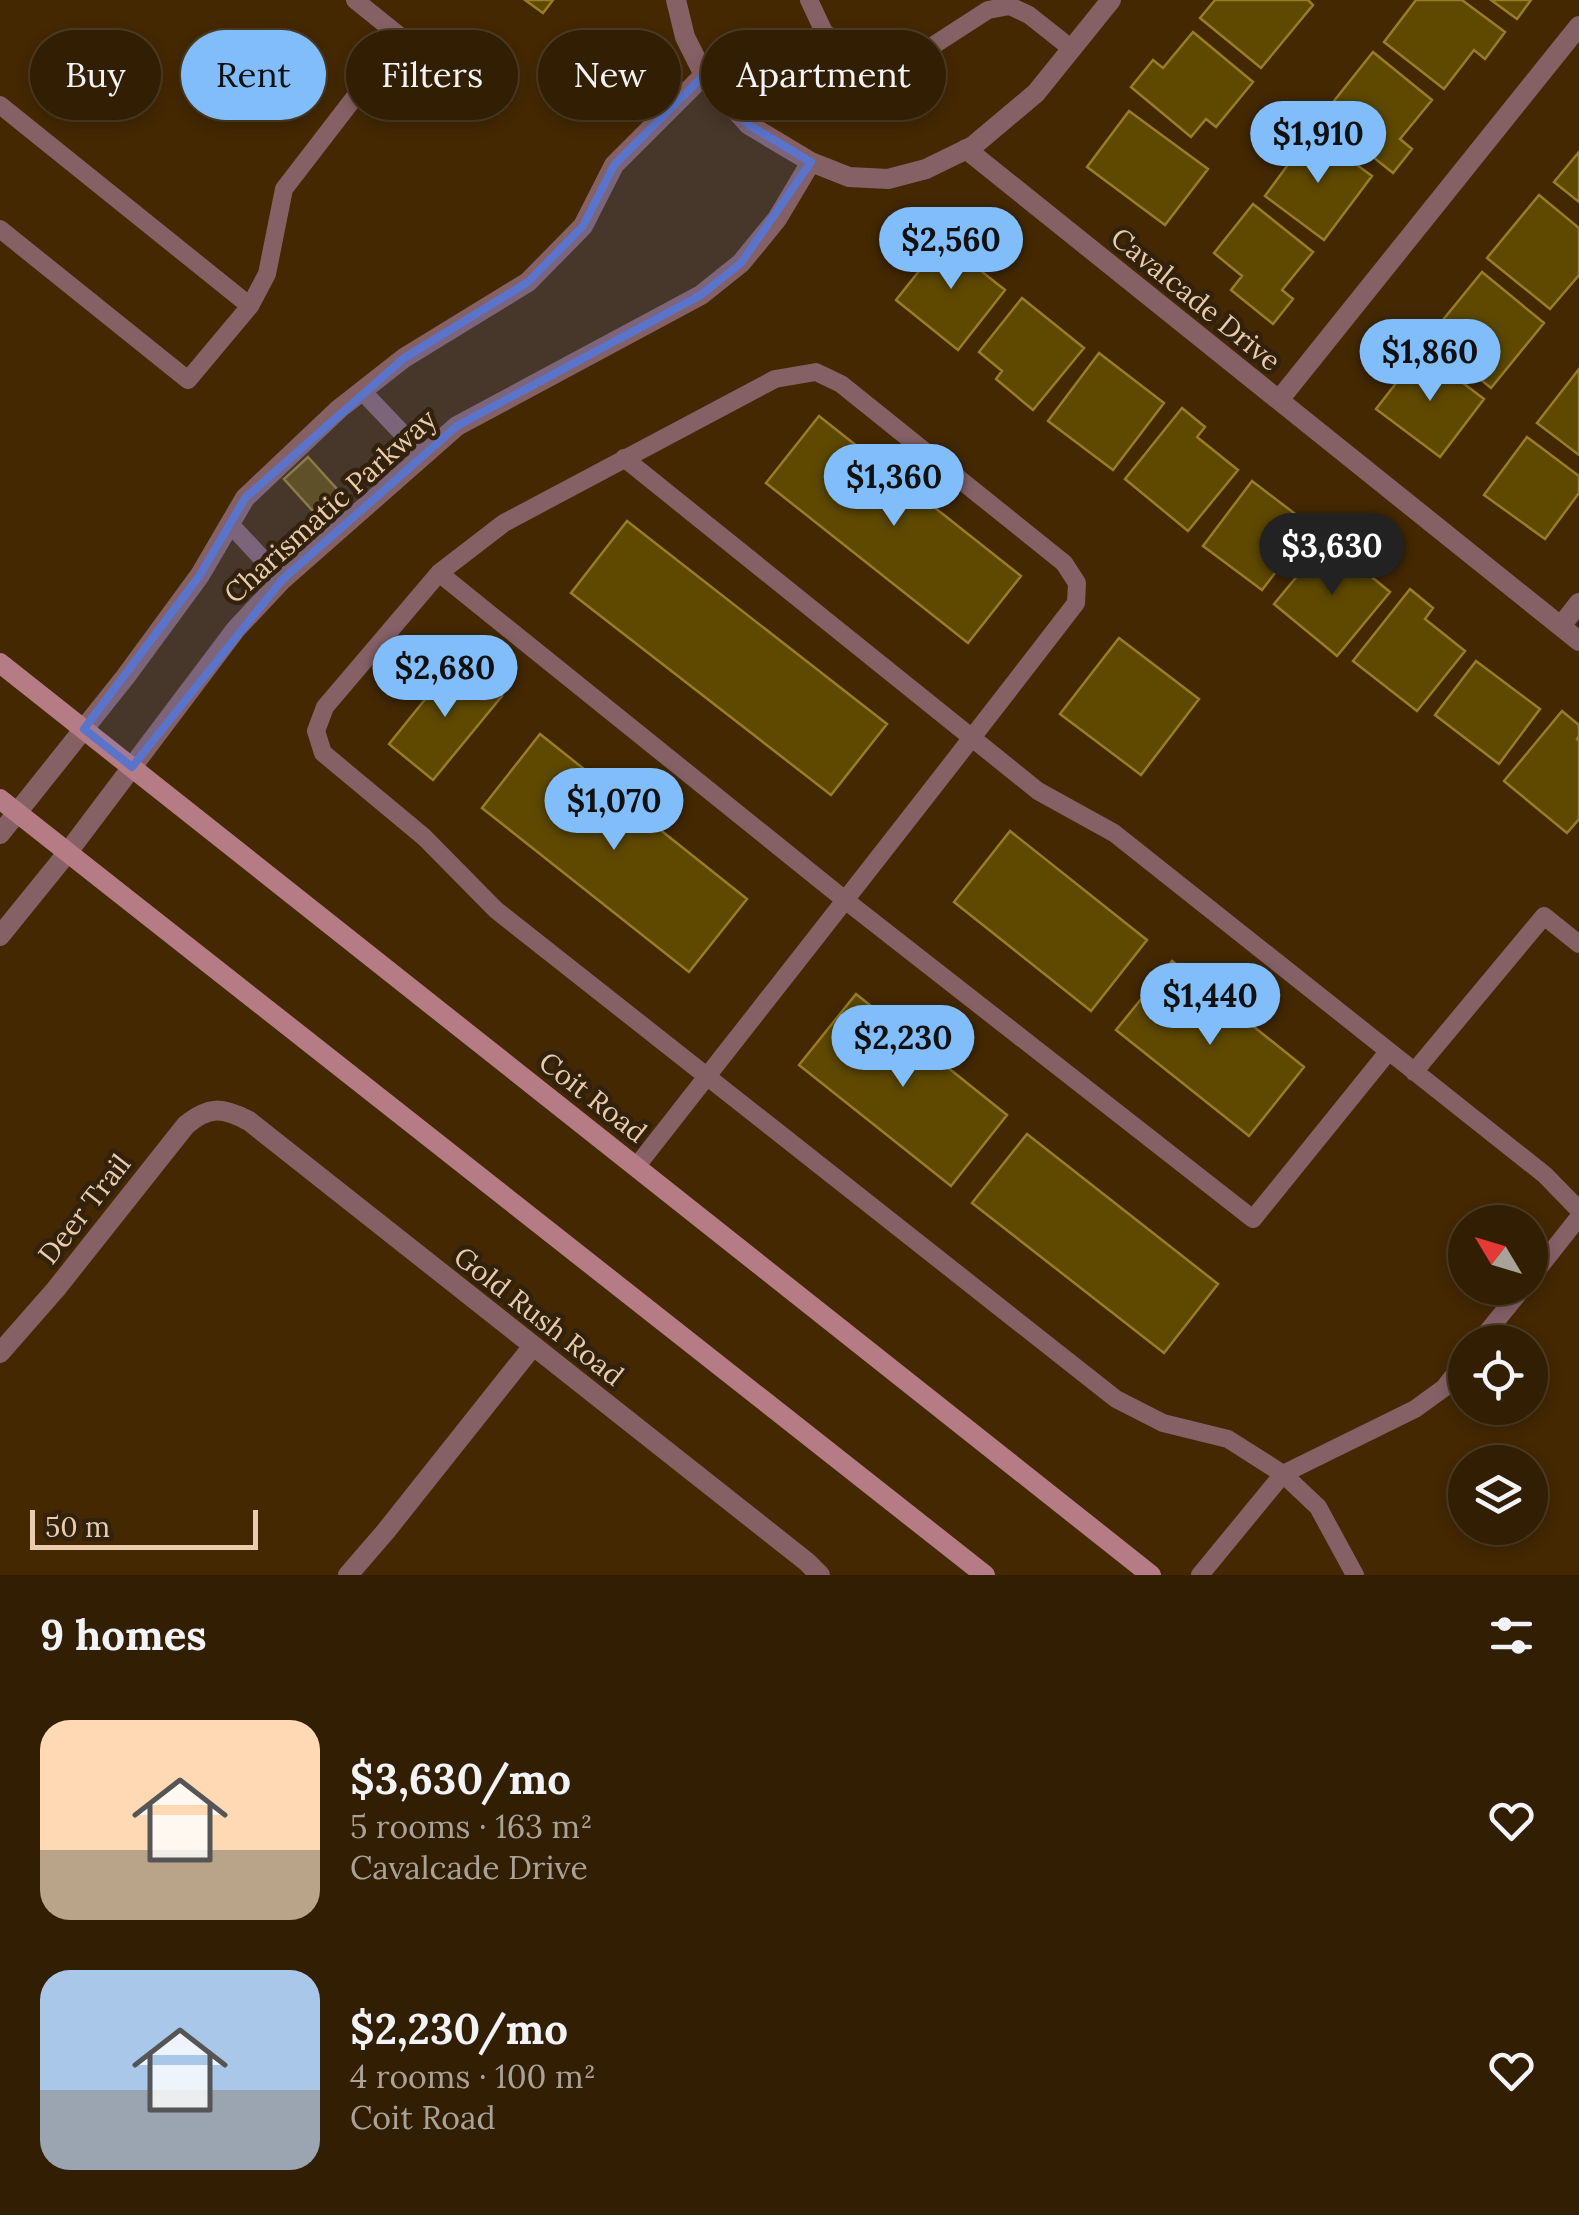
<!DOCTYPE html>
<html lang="en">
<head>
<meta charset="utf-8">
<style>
  body { margin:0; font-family:Lora,serif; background:#3a270c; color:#f1f3f6; height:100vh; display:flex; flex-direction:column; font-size:38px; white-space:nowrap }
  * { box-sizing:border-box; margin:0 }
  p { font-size:32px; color:#a8a299 }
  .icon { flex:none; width:55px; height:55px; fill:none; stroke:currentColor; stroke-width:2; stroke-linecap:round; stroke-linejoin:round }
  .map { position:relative; height:1575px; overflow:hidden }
  .panel { display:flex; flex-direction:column; background:#321e02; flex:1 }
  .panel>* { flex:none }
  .top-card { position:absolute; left:30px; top:30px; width:1000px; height:90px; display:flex; gap:20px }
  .needle { width:65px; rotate:308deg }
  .buttons { position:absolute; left:1448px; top:1205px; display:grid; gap:20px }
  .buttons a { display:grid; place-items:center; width:100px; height:100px; border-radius:50%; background:#321e02; box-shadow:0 5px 15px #0003,0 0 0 2px #4d3c24; font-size:50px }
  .scale { position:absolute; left:30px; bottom:25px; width:228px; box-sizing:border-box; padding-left:10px; border:5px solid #e9ccad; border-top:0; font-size:28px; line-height:35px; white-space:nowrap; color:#e9ccad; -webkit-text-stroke:8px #32210c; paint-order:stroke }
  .price { position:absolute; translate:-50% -85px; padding:0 22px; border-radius:35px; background:#80bdfa; color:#111; font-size:32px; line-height:65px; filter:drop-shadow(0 2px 5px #0008) }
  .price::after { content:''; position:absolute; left:50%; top:60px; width:30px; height:22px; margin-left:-15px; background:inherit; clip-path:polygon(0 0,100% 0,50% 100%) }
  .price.current { background:#222; color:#fff }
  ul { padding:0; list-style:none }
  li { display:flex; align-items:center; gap:30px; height:250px; padding:0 40px }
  li span { display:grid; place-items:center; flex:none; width:280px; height:200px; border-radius:30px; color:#555 }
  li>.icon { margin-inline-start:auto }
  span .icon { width:120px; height:120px; fill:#fffc; stroke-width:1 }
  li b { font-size:42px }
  h2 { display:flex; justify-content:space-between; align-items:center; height:120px; padding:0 40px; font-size:42px }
  .tag { padding:0 35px; border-radius:45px; background:#321e02; box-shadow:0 5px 15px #0003,0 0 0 2px #4d3c24; font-size:35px; line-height:90px }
  .tag.current { background:#80bdfa; color:#111 }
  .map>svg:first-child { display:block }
  .building { fill:#5f4901; stroke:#997c28; stroke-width:2.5 }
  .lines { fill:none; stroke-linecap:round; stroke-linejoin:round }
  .service { stroke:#856166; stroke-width:18 }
  .minor { stroke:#856166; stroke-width:20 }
  .secondary { stroke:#b57c85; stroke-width:20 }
  .marked { fill:#5a74cb; fill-opacity:0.2; stroke:#5a74cb; stroke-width:8; stroke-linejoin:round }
  .labels { text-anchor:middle; stroke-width:9; stroke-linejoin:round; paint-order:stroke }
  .street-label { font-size:28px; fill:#e9ccad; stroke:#32210c }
</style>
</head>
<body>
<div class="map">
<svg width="1579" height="1575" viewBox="0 0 1579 1575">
  <rect width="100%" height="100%" fill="#432802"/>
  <path class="building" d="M 525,0 L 553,0 L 543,13 Z
    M 1215,0 L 1308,0 L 1313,5 L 1261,68 L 1200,18 Z
    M 1416,0 L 1462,0 L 1505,32 L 1485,59 L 1474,50 L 1444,89 L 1384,42 Z
    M 1491,0 L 1531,0 L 1517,19 Z
    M 1193,32 L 1253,82 L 1216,127 L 1206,119 L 1191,137 L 1131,87 L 1153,60 L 1163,68 Z
    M 1373,52 L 1432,100 L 1400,139 L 1412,149 L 1393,173 L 1322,116 Z
    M 1129,111 L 1208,169 L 1165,225 L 1087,167 Z
    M 1312,132 L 1372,176 L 1324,240 L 1265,196 Z
    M 1579,152 L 1579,202 L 1554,182 Z
    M 1539,195 L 1579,228 L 1579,275 L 1550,309 L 1487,258 Z
    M 1253,204 L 1313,252 L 1282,290 L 1293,299 L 1273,324 L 1231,290 L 1242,276 L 1214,253 Z
    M 951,231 L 974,249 L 966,259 L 1005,290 L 958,350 L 896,300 Z
    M 1482,272 L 1544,323 L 1491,388 L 1429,337 Z
    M 1022,298 L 1084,348 L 1033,410 L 996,379 L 1002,371 L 979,352 Z
    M 1421,351 L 1484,399 L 1440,457 L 1376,409 Z
    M 1099,353 L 1164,403 L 1113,470 L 1048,421 Z
    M 1579,369 L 1579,455 L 1537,423 Z
    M 1182,408 L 1205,427 L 1197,437 L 1238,470 L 1188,531 L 1125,479 Z
    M 819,416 L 1021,576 L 968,643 L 766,483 Z
    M 1527,437 L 1579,476 L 1579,493 L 1545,539 L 1484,495 Z
    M 308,457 L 345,498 L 321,520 L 284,479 Z
    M 1252,481 L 1311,526 L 1262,590 L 1203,546 Z
    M 627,521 L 887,724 L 831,795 L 571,593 Z
    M 1327,540 L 1390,592 L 1337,656 L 1274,604 Z
    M 1410,589 L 1433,608 L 1425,619 L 1465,651 L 1417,711 L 1353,661 Z
    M 1119,638 L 1199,699 L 1141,775 L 1060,714 Z
    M 457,660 L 502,696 L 433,780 L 389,744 Z
    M 1476,661 L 1540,709 L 1499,764 L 1435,715 Z
    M 1562,711 L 1579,725 L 1579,736 L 1577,739 L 1579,741 L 1579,819 L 1567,833 L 1504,781 Z
    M 540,734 L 747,899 L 689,972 L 482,808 Z
    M 1010,831 L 1147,940 L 1091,1011 L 954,902 Z
    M 1172,961 L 1304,1067 L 1249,1136 L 1116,1030 Z
    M 856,994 L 1007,1115 L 951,1186 L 799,1065 Z
    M 1027,1134 L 1218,1284 L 1164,1353 L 972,1203 Z"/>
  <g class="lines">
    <path class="service" d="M 809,0 L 824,32 L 850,53 L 882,64 L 906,63 L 988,10 L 1010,6 L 1029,15 L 1072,49
      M 0,105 L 250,306 L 188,380 L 0,229
      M 250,306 L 267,274 L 284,189 L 401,37 L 355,0
      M 362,391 L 423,455
      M 624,458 L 1038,791 L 1114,833 L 1545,1175 L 1579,1210
      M 230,524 L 282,580
      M 439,573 L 845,900 L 1253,1219 L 1388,1052
      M 1414,1072 L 1544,916 L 1579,944
      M 636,1167 C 783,979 931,792 1076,603 L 1077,583 L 1064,563 L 841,384 L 816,372 L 775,379 L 504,523 L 439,573 L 325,707 L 316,731 L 323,753 L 424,837 L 496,910 L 1116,1399 L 1163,1423 L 1228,1439 L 1283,1474 L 1415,1409 L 1444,1388 L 1465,1361
      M 1530,1279 L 1579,1217
      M 1479,1342 L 1523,1288
      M 1200,1575 L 1283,1474 L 1318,1507 L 1355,1575"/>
    <path class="minor" d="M 676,0 L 685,37 L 704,75 L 749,125 L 811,162 L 849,177 L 888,179 L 926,169 L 973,146 L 1036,93 L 1111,0
      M 966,149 L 1579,641
      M 1279,400 L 1579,26
      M 1561,626 L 1579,603
      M 0,834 L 126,676 L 200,575 L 245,498 L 339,409 L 404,358 L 528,282 L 583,226 L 614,165 L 704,75
      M 0,936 L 68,852 L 236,629 L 282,580 L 457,426 L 701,295 L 741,263 L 777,219 L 811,162
      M 0,1353 L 56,1289 L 186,1125 C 209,1106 222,1107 249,1121 L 807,1562 L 820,1575
      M 348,1575 L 386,1531 L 533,1346"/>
    <path class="secondary" d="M 0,663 L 1151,1575
      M 0,799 L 985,1575"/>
  </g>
  <path class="marked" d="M 704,75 L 749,125 L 811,162 L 741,263 L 701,295 L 457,426 L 282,580 L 132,767 L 84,729 L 200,575 L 245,498 L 404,358 L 528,282 L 583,226 L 614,165 Z"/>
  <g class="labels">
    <g class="street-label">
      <text transform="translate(1196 299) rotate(39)" y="10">Cavalcade Drive</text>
      <text transform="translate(330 506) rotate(-42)" y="10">Charismatic Parkway</text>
      <text transform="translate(593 1097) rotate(38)" y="10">Coit Road</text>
      <text transform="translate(84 1209) rotate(-52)" y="10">Deer Trail</text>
      <text transform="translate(539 1316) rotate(38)" y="10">Gold Rush Road</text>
    </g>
  </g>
</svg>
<div class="buttons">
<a><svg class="needle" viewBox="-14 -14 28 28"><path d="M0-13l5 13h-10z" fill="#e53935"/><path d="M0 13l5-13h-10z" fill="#a8a299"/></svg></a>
<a><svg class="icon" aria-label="locate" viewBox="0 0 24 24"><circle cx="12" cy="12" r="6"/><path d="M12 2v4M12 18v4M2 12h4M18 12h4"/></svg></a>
<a><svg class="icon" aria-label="layers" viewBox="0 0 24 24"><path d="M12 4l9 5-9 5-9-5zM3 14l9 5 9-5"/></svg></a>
</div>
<div class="scale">50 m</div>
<b class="price" style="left:1318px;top:186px">$1,910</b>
<b class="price" style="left:951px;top:292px">$2,560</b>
<b class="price" style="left:1430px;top:404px">$1,860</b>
<b class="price" style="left:894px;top:529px">$1,360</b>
<b class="price current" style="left:1332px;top:598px">$3,630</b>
<b class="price" style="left:445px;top:720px">$2,680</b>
<b class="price" style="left:614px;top:853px">$1,070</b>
<b class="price" style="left:1210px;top:1048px">$1,440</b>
<b class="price" style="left:903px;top:1090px">$2,230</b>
<div class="top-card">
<a class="tag">Buy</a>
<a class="tag current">Rent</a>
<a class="tag">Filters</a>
<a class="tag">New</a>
<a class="tag">Apartment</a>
</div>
</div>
<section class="panel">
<h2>9 homes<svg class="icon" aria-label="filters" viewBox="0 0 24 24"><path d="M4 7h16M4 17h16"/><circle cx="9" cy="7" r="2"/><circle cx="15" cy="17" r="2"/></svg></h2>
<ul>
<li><span style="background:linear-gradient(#ffd9b3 65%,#b9a48a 0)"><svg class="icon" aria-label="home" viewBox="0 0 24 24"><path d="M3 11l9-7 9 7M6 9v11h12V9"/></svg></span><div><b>$3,630/mo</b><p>5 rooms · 163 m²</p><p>Cavalcade Drive</p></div><svg class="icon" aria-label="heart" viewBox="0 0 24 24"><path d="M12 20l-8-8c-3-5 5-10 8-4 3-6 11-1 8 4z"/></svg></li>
<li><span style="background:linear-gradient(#a9c7e8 60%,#9aa5b1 0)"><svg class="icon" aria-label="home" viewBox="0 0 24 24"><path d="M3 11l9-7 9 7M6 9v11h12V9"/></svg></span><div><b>$2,230/mo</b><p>4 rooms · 100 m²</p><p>Coit Road</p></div><svg class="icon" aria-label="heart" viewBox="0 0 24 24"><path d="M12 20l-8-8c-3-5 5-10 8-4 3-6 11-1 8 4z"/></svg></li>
</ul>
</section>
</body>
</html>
